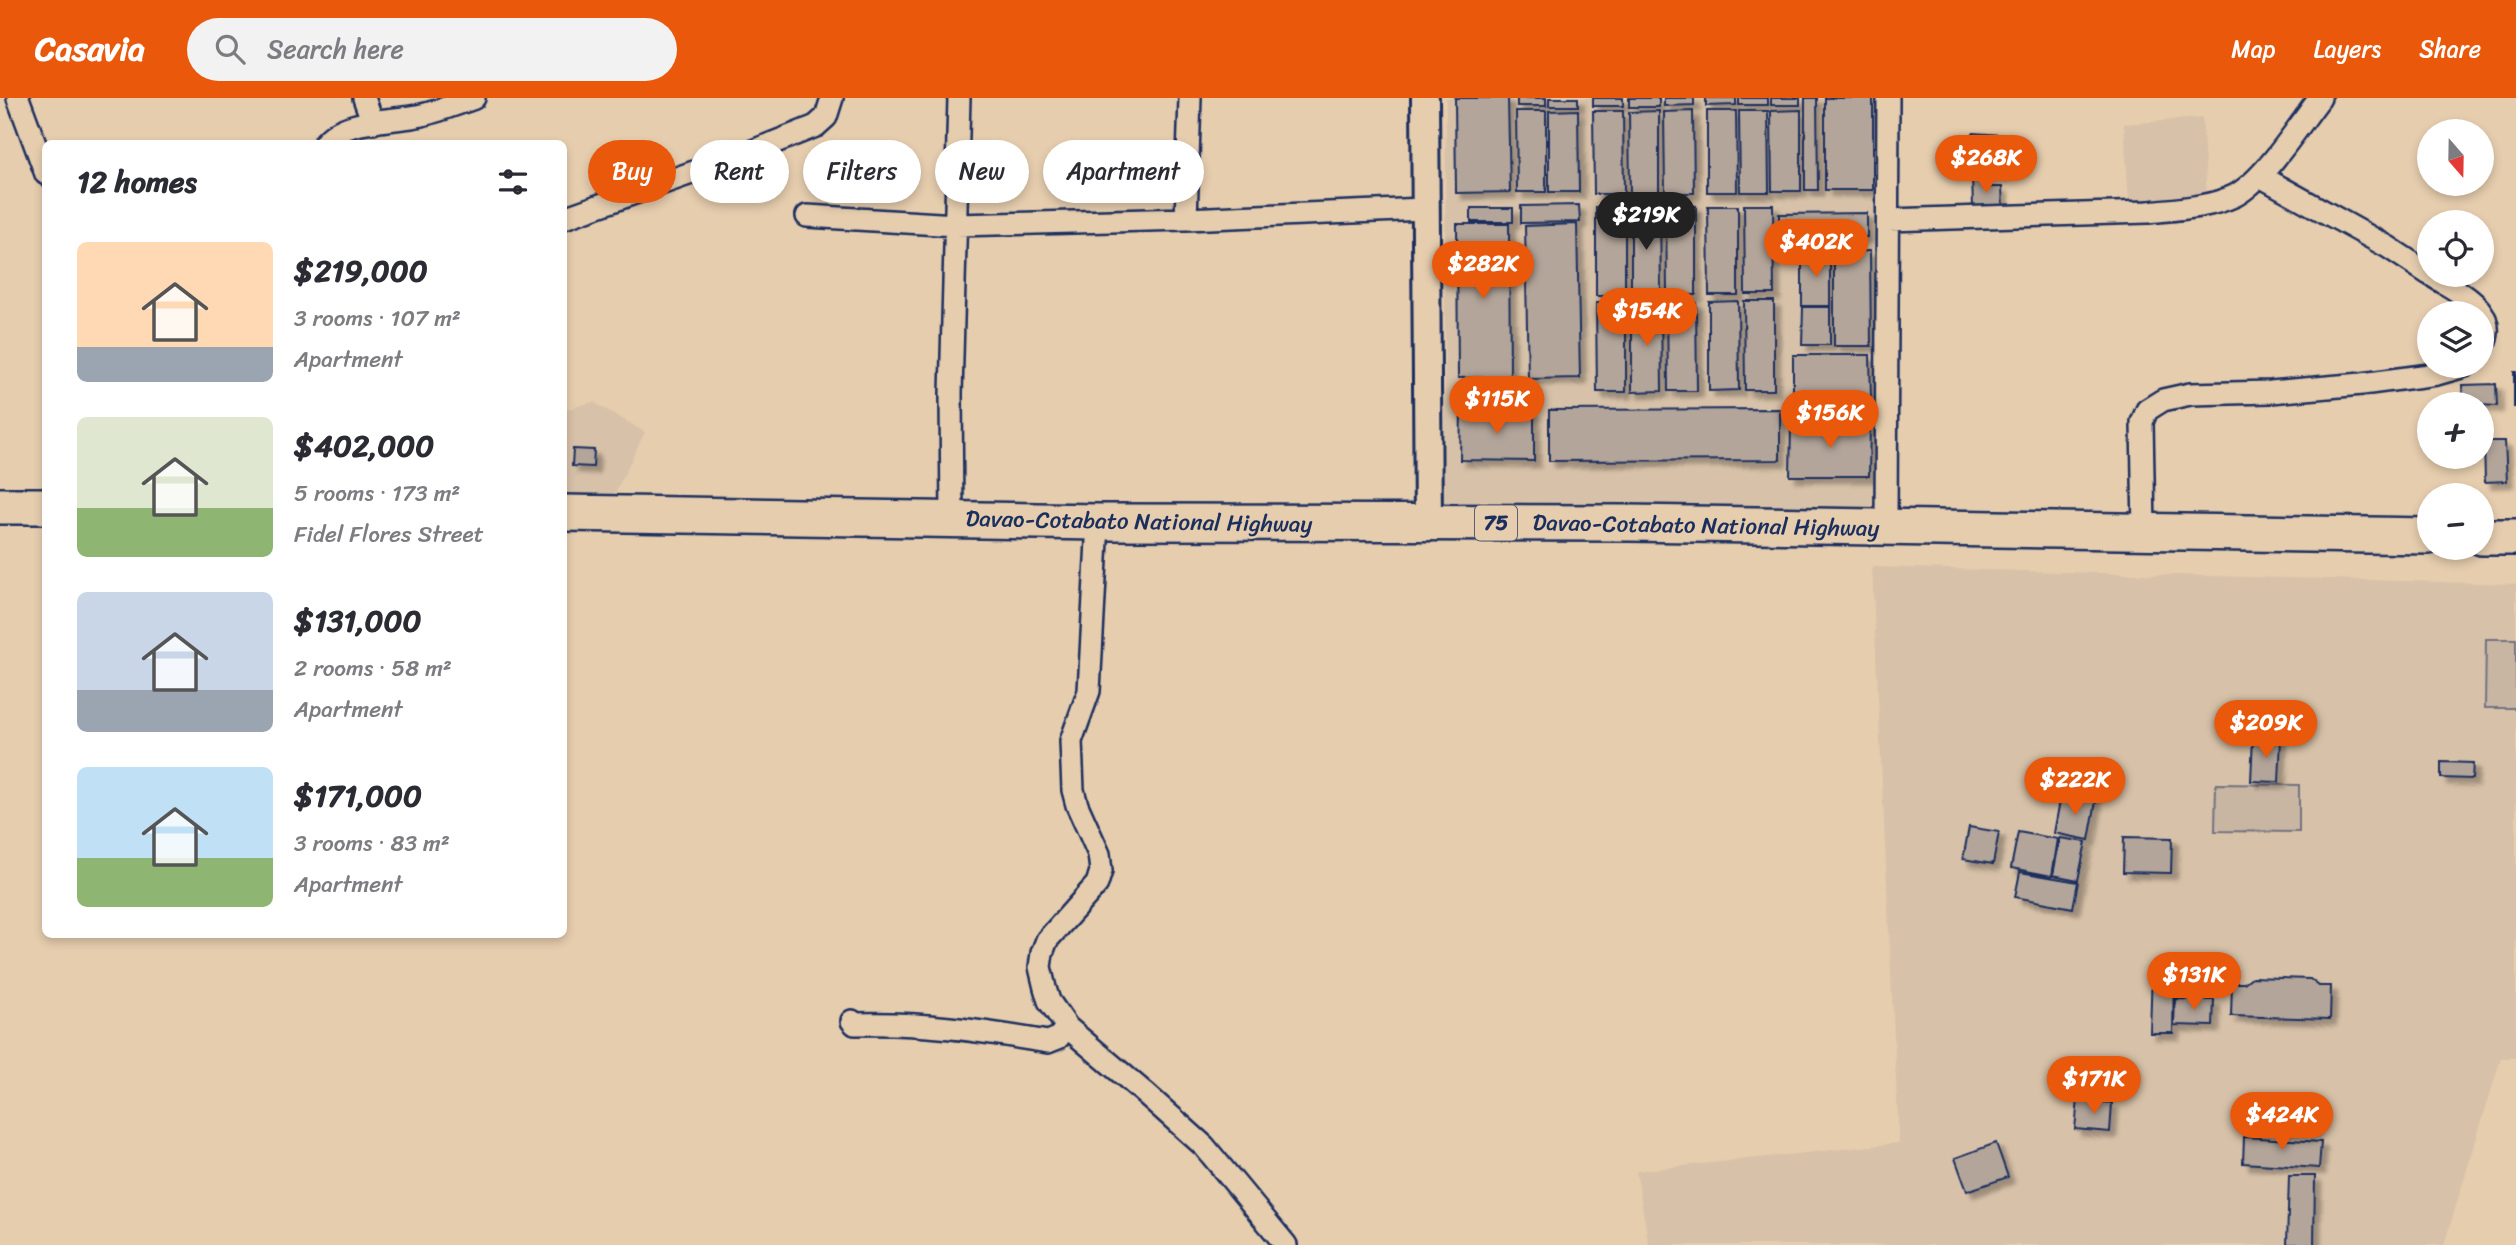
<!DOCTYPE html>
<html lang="en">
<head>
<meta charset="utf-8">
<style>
  body { margin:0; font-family:Sriracha,sans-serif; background:#f2f2f3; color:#2b2b33; height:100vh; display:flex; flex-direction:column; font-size:26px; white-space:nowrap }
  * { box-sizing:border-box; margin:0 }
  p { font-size:23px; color:#7c7c81 }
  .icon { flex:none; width:38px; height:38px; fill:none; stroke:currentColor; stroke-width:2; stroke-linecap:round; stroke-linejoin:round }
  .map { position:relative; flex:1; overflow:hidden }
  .panel { position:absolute; left:42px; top:42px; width:525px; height:798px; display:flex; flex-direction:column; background:#fff; border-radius:10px; box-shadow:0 4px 10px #0003 }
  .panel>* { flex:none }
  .top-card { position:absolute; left:588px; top:42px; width:665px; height:63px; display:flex; gap:14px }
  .needle { width:46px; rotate:160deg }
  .controls { position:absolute; left:2417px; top:21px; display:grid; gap:14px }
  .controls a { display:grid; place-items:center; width:77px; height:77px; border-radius:50%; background:#fff; box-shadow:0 4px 10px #0003; font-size:35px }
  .price { position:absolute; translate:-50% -60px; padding:0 16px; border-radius:24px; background:#ea580c; color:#fff; font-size:23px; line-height:46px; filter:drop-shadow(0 2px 4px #0008) }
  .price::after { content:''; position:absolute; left:50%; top:42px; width:21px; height:16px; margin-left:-10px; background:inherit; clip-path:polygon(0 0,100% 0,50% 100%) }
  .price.active { background:#222; color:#fff }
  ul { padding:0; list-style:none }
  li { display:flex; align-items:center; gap:21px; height:175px; padding:0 35px }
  li span { display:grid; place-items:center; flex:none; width:196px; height:140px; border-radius:10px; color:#555 }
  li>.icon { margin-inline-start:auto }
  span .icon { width:84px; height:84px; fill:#fffc; stroke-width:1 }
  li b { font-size:30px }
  h2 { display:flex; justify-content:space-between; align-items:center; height:84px; padding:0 35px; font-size:30px }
  .tag { padding:0 24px; border-radius:32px; background:#fff; box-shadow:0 4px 10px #0003; font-size:24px; line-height:63px }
  .tag.active { background:#ea580c; color:#fff }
  header { display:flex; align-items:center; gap:42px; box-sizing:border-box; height:98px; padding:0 35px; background:#ea580c; color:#fff }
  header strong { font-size:33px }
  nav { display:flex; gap:38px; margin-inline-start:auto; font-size:24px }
  .search { width:490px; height:63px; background:#f2f2f3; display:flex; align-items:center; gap:18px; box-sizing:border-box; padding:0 24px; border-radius:38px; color:#7c7c81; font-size:26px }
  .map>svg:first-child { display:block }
  .built { fill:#d7c1a8 }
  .green { fill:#c9b6a2; stroke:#727280; stroke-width:2 }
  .building { fill:#b3a59a; stroke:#1b2f5e; stroke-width:2; filter:url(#shadow) }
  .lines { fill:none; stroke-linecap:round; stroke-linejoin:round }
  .minor-casing { stroke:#1b2f5e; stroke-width:26 }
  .tertiary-casing { stroke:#1b2f5e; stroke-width:32 }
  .trunk-casing { stroke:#1b2f5e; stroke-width:40 }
  .minor { stroke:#e6cdae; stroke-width:21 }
  .tertiary { stroke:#e6cdae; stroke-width:26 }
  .trunk { stroke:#e6cdae; stroke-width:35 }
  .labels { text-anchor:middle; stroke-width:5; stroke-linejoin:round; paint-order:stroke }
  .shield { fill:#e6cdae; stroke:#585e76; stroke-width:2 }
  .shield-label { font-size:21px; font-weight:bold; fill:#1b2f5e }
  .street-label { font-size:23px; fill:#1b2f5e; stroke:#e6cdae }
</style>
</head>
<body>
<header>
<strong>Casavia</strong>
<div class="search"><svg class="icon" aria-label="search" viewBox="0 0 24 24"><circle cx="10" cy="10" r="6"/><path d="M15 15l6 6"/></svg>Search here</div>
<nav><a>Map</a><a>Layers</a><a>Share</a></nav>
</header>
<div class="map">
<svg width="2516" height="1147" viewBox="0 0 2516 1147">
  <defs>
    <filter id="shadow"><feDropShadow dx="6" dy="6" stdDeviation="2" flood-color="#0004"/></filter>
  </defs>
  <rect width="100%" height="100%" fill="#e6cdae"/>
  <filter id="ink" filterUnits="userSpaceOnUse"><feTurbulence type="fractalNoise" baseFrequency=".0143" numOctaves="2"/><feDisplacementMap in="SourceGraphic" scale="14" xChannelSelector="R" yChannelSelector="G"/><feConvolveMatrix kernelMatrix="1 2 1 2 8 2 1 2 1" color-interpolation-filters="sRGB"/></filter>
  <g filter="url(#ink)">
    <path class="built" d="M 1446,0 L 1876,0 L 1875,416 L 1444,409 Z
      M 2202,20 L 2207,99 L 2129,104 L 2124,26 Z
      M 593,304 L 645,334 L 609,407 L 564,405 L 564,312 Z
      M 1872,469 L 2516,486 L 2516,960 L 2501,960 L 2444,1147 L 1649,1147 L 1636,1073 L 1899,1045 Z"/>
    <path class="green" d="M 2486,541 L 2516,541 L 2516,610 L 2485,610 Z
      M 2216,686 L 2299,687 L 2299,734 L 2215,733 Z"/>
    <path class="building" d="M 1455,0 L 1508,0 L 1510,94 L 1456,95 Z
      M 1517,0 L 1546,0 L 1546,8 L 1517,8 Z
      M 1549,0 L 1578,0 L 1578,8 L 1549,8 Z
      M 1593,0 L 1623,0 L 1623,8 L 1593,8 Z
      M 1629,0 L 1659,0 L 1659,9 L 1629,9 Z
      M 1664,0 L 1694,0 L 1694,7 L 1664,8 Z
      M 1706,0 L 1736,0 L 1736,7 L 1706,8 Z
      M 1739,0 L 1768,0 L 1768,7 L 1739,7 Z
      M 1771,0 L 1800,0 L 1800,7 L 1771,7 Z
      M 1805,0 L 1817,0 L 1818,92 L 1805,92 Z
      M 1825,0 L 1873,0 L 1873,92 L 1825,92 Z
      M 1578,12 L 1579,94 L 1549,94 L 1549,13 Z
      M 1801,12 L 1801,93 L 1772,93 L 1771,13 Z
      M 1516,13 L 1546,13 L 1546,94 L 1517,94 Z
      M 1593,13 L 1623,13 L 1624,96 L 1594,96 Z
      M 1659,13 L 1659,96 L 1630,96 L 1629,14 Z
      M 1693,13 L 1694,95 L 1665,95 L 1664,14 Z
      M 1707,13 L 1736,13 L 1737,94 L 1707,94 Z
      M 1739,13 L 1768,13 L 1769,94 L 1740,94 Z
      M 1973,35 L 2002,37 L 2002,77 L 1976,76 Z
      M 1972,79 L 1983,79 L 1984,89 L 2002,89 L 2003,109 L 1973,109 Z
      M 1579,107 L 1580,124 L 1521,125 L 1521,108 Z
      M 1744,107 L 1773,107 L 1774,196 L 1745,196 Z
      M 1696,108 L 1696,197 L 1667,197 L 1666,109 Z
      M 1708,108 L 1738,108 L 1738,197 L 1709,197 Z
      M 1596,109 L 1625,109 L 1625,198 L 1596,198 Z
      M 1631,109 L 1660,109 L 1661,198 L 1631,198 Z
      M 1471,110 L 1513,110 L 1513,124 L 1471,124 Z
      M 1867,115 L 1867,139 L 1779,140 L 1779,116 Z
      M 1457,126 L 1509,126 L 1510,279 L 1458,280 Z
      M 1577,126 L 1580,280 L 1528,281 L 1525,128 Z
      M 1870,153 L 1871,248 L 1834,248 L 1834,154 Z
      M 1802,154 L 1830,154 L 1830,208 L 1802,208 Z
      M 1738,203 L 1739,292 L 1709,293 L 1709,204 Z
      M 1744,203 L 1774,203 L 1774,292 L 1745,292 Z
      M 1696,204 L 1697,293 L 1668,293 L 1667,205 Z
      M 1596,205 L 1626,205 L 1626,294 L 1597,294 Z
      M 1632,205 L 1661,205 L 1662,293 L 1632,294 Z
      M 1803,209 L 1830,209 L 1830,247 L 1802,247 Z
      M 1793,257 L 1870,257 L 1871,303 L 1793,304 Z
      M 2514,274 L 2516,274 L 2516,309 L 2514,309 Z
      M 2496,286 L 2497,308 L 2463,306 L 2462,287 Z
      M 1780,311 L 1780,362 L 1549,363 L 1549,312 Z
      M 1461,312 L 1534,313 L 1534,363 L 1460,362 Z
      M 1791,326 L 1870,326 L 1869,378 L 1790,378 Z
      M 2484,343 L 2505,343 L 2507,383 L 2485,384 Z
      M 573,351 L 594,352 L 593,369 L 572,368 Z
      M 2253,639 L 2281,640 L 2279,684 L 2251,683 Z
      M 2441,664 L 2473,665 L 2472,681 L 2441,680 Z
      M 2067,666 L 2100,673 L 2094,702 L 2061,695 Z
      M 2061,697 L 2096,703 L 2089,742 L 2054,735 Z
      M 1969,729 L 1999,734 L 1993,766 L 1963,761 Z
      M 2018,734 L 2058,741 L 2052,778 L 2011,770 Z
      M 2124,739 L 2172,740 L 2171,775 L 2123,774 Z
      M 2060,740 L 2086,744 L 2078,782 L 2053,777 Z
      M 2020,774 L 2078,784 L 2073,810 L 2015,799 Z
      M 2152,870 L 2174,871 L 2173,935 L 2150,935 Z
      M 2176,870 L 2199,871 L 2198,901 L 2175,900 Z
      M 2199,872 L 2209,872 L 2208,887 L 2198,887 Z
      M 2209,875 L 2223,875 L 2223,886 L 2209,885 Z
      M 2252,879 L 2310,881 L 2319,888 L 2331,888 L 2330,921 L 2231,918 L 2232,885 L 2244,885 Z
      M 2175,901 L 2214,902 L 2213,928 L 2174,927 Z
      M 2078,1001 L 2112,1005 L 2110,1034 L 2075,1031 Z
      M 2243,1002 L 2315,1006 L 2313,1033 L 2242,1029 Z
      M 2244,1039 L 2321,1044 L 2319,1070 L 2243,1065 Z
      M 1996,1045 L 2008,1079 L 1967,1093 L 1955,1060 Z
      M 2289,1078 L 2315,1078 L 2314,1147 L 2287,1146 Z"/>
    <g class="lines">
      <g class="minor-casing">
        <path id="minor" d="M 18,0 L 46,76
          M 364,0 L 373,25
          M 324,46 C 343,20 392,24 422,17 C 439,13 457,6 474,0
          M 2260,78 L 2388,149 L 2429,176
          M 807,118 L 956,127 L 1186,121 L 1425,111
          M 564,120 L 745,56 L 816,28 L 826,19 L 832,0
          M 1186,121 L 1190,0
          M 1888,122 L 2148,114 C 2176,111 2208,110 2234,98 C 2264,83 2299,27 2320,0
          M 2431,177 C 2459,195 2502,211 2482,251
          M 952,421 L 951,296 L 959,0
          M 1098,424 L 1089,593 L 1071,643 L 1073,692 L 1077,707 L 1099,756 L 1101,773 L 1097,786 L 1047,842 L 1042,855 L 1040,869 L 1045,890 L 1049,903 L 1067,929 L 1147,997 L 1204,1048 L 1286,1147
          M 1886,429 L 1888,0
          M 2144,433 L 2142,324 L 2147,312 L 2163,302 L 2190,296 L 2271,294 L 2362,286 L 2437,276 L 2465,268
          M 852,923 L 855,926 C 921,924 983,933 1048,944 L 1058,940 L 1067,929"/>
      </g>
      <g class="tertiary-casing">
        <path id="tertiary" d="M 1425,0 L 1428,425"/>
      </g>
      <g class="trunk-casing">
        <path id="trunk" d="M 0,408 L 46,408
          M 564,415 L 1098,424 L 1629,425 L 2429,438
          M 2482,439 L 2516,439"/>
      </g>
      <use href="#minor" class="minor"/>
      <use href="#tertiary" class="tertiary"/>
      <use href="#trunk" class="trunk"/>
    </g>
  </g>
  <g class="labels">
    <rect class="shield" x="1475" y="407.5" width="42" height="35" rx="5"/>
    <g class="shield-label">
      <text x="1496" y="432">75</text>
    </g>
    <g class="street-label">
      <text transform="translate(1139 423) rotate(1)" y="8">Davao-Cotabato National Highway</text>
      <text transform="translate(1706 427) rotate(1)" y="8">Davao-Cotabato National Highway</text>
    </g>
  </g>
</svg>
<div class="controls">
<a><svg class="needle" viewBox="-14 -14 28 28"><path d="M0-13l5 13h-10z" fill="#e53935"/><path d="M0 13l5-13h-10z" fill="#7c7c81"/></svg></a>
<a><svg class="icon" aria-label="locate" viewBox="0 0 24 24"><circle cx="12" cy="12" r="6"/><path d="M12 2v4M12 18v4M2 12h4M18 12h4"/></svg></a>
<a><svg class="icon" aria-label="layers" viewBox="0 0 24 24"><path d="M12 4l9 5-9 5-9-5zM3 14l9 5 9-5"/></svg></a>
<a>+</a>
<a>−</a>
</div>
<b class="price" style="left:1986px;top:97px">$268K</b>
<b class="price active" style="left:1646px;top:154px">$219K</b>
<b class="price" style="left:1816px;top:181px">$402K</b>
<b class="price" style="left:1483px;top:203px">$282K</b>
<b class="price" style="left:1647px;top:250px">$154K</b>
<b class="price" style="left:1497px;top:338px">$115K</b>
<b class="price" style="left:1830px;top:352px">$156K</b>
<b class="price" style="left:2266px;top:662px">$209K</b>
<b class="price" style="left:2075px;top:719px">$222K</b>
<b class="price" style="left:2194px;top:914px">$131K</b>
<b class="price" style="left:2094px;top:1018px">$171K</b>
<b class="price" style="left:2282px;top:1054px">$424K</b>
<div class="top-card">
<a class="tag active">Buy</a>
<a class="tag">Rent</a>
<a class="tag">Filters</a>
<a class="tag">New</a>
<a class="tag">Apartment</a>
</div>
<section class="panel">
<h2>12 homes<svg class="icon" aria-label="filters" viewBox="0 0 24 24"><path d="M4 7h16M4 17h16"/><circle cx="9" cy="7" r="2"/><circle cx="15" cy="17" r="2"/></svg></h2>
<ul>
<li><span style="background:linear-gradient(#ffd9b3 75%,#9aa5b1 0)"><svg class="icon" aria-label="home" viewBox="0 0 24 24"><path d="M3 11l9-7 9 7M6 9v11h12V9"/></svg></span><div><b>$219,000</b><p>3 rooms · 107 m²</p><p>Apartment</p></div></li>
<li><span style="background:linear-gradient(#dfe7d0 65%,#8fb573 0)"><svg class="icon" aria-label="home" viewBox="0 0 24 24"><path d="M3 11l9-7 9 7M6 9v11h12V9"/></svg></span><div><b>$402,000</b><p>5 rooms · 173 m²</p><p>Fidel Flores Street</p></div></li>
<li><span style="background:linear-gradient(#c9d6e8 70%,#9aa5b1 0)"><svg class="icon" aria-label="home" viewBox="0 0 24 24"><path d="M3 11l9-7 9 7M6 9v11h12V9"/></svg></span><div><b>$131,000</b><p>2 rooms · 58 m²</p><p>Apartment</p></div></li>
<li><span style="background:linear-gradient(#bfe0f5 65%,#8fb573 0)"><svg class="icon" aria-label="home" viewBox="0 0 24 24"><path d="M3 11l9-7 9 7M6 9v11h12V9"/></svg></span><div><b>$171,000</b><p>3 rooms · 83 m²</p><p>Apartment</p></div></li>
</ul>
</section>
</div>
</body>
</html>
